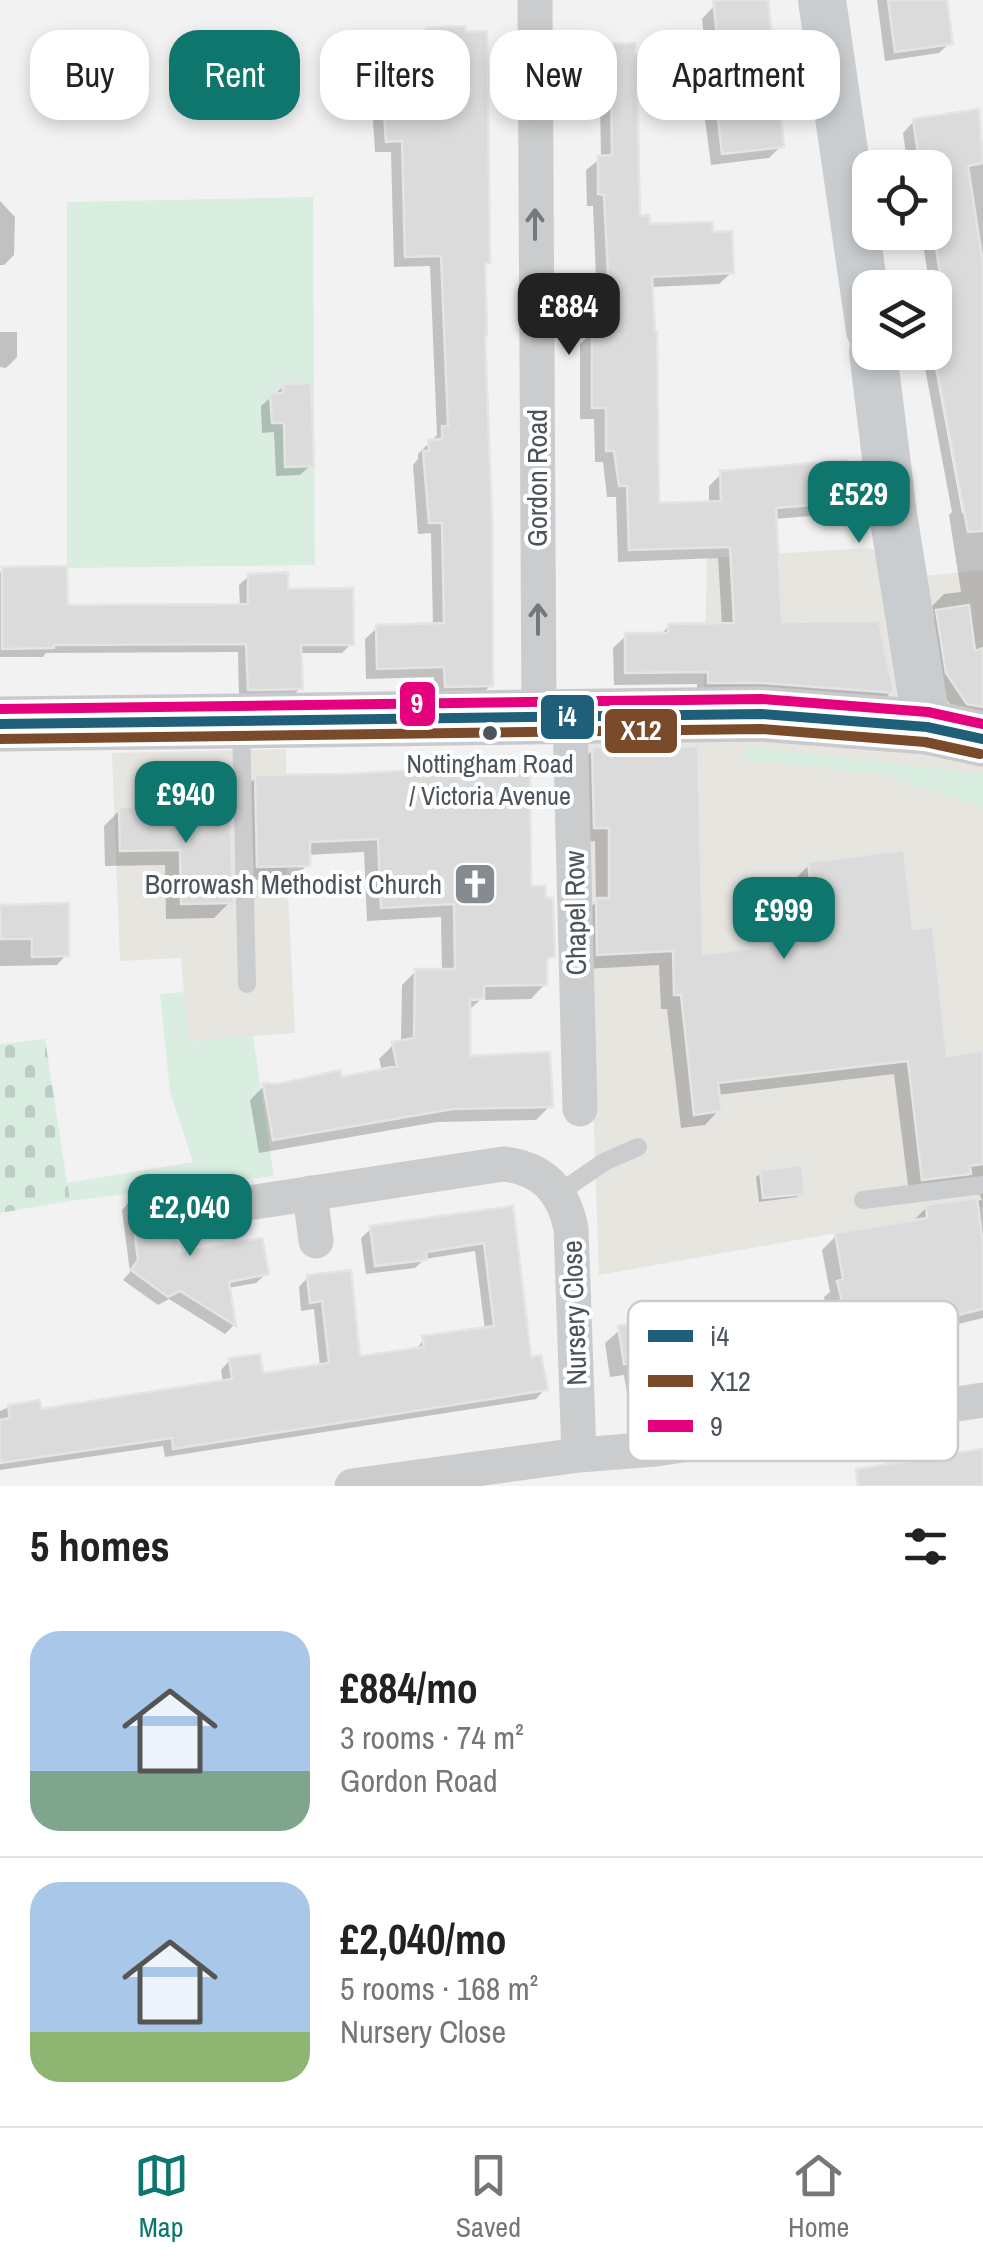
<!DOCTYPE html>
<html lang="en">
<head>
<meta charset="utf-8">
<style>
  body { margin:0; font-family:"Archivo Narrow",sans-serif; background:#f6f6f6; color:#222; height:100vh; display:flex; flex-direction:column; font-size:38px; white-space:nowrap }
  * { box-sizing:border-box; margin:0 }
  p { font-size:32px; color:#767676 }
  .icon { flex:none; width:55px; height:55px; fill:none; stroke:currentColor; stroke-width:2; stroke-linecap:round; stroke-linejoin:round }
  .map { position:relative; height:1486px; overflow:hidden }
  .drawer { display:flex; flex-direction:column; background:#fff; flex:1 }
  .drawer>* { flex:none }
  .banner { position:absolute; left:30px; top:30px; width:925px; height:90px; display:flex; gap:20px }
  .tools { position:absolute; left:852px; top:150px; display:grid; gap:20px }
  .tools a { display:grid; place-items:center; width:100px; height:100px; border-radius:20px; background:#fff; box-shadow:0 5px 15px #0003; font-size:50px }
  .price { position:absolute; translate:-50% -85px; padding:0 22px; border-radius:20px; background:#0f766e; color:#fff; font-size:32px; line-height:65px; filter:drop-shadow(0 2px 5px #0008) }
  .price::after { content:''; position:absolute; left:50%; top:60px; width:30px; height:22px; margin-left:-15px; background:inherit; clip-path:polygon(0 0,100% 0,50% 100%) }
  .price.active { background:#222; color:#fff }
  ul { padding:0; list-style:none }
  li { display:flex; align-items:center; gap:30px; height:250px; padding:0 30px }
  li+li { border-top:2px solid #e0e0e0 }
  li span { display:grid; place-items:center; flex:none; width:280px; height:200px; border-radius:30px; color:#555 }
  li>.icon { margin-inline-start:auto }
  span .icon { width:120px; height:120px; fill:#fffc; stroke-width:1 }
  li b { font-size:42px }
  h2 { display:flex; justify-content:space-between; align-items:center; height:120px; padding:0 30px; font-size:42px }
  .pill { padding:0 35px; border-radius:30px; background:#fff; box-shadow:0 5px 15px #0003; font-size:35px; line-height:90px }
  .pill.active { background:#0f766e; color:#fff }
  .dock { display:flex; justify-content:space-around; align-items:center; height:140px; border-top:2px solid #e0e0e0; background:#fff; font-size:28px; color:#767676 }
  .dock a { display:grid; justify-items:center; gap:5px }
  .dock .active { color:#0f766e }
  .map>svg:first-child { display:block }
  .commercial { fill:#e6e5e0 }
  .grass { fill:#d9eee1 }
  .cemetery { fill:url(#cemetery-stones) }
  .shadow { fill:#0003 }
  .building { fill:#dbdbdc; stroke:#e4e4e4; stroke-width:2.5 }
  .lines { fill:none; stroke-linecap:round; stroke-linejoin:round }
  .service { stroke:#cacccd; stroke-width:18 }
  .minor { stroke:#cacccd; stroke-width:35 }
  .secondary { stroke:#cacdcf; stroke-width:48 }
  .primary { stroke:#c8cacd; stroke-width:55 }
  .bus-1-casing { stroke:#fff; stroke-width:18 }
  .bus-2-casing { stroke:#fff; stroke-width:18 }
  .bus-3-casing { stroke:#fff; stroke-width:18 }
  .bus-1 { stroke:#1f5f7a; stroke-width:10 }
  .bus-2 { stroke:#7a4b2a; stroke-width:10 }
  .bus-3 { stroke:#e5007d; stroke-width:10 }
  .oneway { stroke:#71787e }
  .bus-dot { fill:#4b545c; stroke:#fff; stroke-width:4 }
  .labels { text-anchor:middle; stroke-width:8; stroke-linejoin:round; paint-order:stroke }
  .bus-label { font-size:26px; fill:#4b545c; stroke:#fff }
  .street-label { font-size:28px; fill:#4b545c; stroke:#fff }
  .poi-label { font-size:28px; fill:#4b545c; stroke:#fff; text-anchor:end }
  .key { fill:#fff; stroke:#c9ccce; stroke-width:2.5 }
  .key-label { font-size:28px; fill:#4b545c }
  .line-badge { stroke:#fff; stroke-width:4 }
  .badge-label { font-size:28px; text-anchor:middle; font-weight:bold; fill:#fff }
</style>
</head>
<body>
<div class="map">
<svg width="983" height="1486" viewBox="0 0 983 1486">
  <defs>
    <pattern id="cemetery-stones" width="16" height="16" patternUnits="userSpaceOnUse" patternTransform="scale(2.5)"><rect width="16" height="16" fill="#d9eee1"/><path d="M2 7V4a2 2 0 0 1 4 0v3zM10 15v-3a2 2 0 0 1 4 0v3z" fill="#bccec3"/></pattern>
  </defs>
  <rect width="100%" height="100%" fill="#f2f2f2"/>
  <path class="commercial" d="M 869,548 L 925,576 L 983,570 L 983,1207 L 599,1275 L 588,956 L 588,737 L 703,733 L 707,558 Z
    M 286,749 L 287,874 L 295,1033 L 188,1041 L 181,958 L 120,961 L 112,753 Z"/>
  <path class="grass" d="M 313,197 L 315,565 L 67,568 L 67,202 Z
    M 745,746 L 983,774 L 983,807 L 879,774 L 744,760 Z
    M 184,992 L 189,1041 L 253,1036 L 274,1176 L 70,1201 L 67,1183 L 193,1162 L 170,1092 L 160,994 Z"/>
  <path class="cemetery" d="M 45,1039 L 70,1201 L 0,1213 L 0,1044 Z"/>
  <path class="shadow" d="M 766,0 L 781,146 L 769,158 L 711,165 L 702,96 L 634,97 L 638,219 L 647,227 L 710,234 L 732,272 L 719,284 L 650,287 L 657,505 L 709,504 L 709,486 L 721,474 L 847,501 L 835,514 L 774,519 L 779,624 L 891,692 L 879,704 L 697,695 L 697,684 L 614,685 L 613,648 L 626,636 L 660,635 L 669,626 L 722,625 L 718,558 L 618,562 L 616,497 L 607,497 L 603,462 L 595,462 L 594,419 L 580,419 L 580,344 L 598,327 L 593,206 L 587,206 L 586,170 L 601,158 L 600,98 L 579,98 L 578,60 L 590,47 L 632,57 L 706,55 L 702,19 L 714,6 Z
    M 877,0 L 944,0 L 950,43 L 939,53 L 885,61 Z
    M 427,30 L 487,262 L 482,266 L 491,685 L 479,697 L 434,697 L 434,677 L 366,679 L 365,639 L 377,628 L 433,626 L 431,533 L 418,534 L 413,465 L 418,459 L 418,454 L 437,435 L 430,266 L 394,267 L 391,152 L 375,152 L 369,59 L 381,47 L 399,47 L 406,40 L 417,40 Z
    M 976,112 L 983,156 L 983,722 L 958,715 L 936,685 L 926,624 L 934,616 L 932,606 L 944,594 L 961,592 L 949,515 L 952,512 L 922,352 L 932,352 L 962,513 L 967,512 L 935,339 L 935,288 L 930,288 L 921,232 L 935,232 L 935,168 L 908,168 L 903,133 L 914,121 Z
    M 0,201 L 15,217 L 14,255 L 4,265 L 0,265 Z
    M 0,332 L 17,332 L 17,357 L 6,368 L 0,367 Z
    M 284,386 L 311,465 L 300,475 L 276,476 L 274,432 L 262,433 L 261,406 Z
    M 3,570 L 66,608 L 240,607 L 239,585 L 249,576 L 285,591 L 351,644 L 342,653 L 299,653 L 301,688 L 291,697 L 239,698 L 238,652 L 46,653 L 43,657 L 0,657 L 0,572 Z
    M 593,750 L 700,957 L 802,945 L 795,879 L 809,865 L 911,932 L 945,1059 L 983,1054 L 983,1318 L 830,1355 L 833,1379 L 819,1393 L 737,1405 L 735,1390 L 629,1405 L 624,1375 L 610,1377 L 605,1343 L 637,1315 L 686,1327 L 729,1351 L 803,1339 L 802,1335 L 817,1320 L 829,1319 L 824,1297 L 830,1292 L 822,1250 L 836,1236 L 911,1223 L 927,1207 L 982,1200 L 978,1191 L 909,1193 L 894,1074 L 717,1095 L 719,1110 L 705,1125 L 681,1128 L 667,1009 L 661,1009 L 659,965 L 584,969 L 583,915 L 596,902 L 595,841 L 581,842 L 579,764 Z
    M 256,777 L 529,889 L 552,956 L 544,964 L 545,984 L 531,999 L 480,1000 L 467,1012 L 467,1059 L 550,1106 L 536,1120 L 437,1122 L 259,1153 L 250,1100 L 264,1086 L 340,1080 L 382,1071 L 379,1059 L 394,1044 L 401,1043 L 402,985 L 416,971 L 442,971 L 441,917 L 367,921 L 364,852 L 307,855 L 307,865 L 293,879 L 244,880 L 241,792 Z
    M 228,807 L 230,902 L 214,918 L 166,919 L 165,865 L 105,866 L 104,826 L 120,810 Z
    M 67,906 L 67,954 L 57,965 L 0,966 L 0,908 Z
    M 761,1173 L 802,1193 L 797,1197 L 759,1202 L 756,1177 Z
    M 131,1200 L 176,1256 L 266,1274 L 256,1283 L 228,1288 L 233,1326 L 225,1334 L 169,1299 L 158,1305 L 123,1280 L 130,1272 L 122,1210 Z
    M 511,1209 L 529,1360 L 545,1389 L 536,1399 L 165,1457 L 163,1446 L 0,1470 L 0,1411 L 9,1407 L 39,1412 L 223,1383 L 221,1370 L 230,1360 L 261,1376 L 320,1367 L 314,1309 L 301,1311 L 299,1287 L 308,1277 L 358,1359 L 415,1351 L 424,1339 L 485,1330 L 475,1251 L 425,1259 L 415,1268 L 366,1274 L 361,1238 L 371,1229 Z"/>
  <path class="building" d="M 713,0 L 768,0 L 784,147 L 722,154 L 714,84 L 637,86 L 640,216 L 649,215 L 650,224 L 712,222 L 713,232 L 732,231 L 734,273 L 652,277 L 655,332 L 657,332 L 659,503 L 721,501 L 720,471 L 846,460 L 849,502 L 776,508 L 782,622 L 879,621 L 894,693 L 763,683 L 708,683 L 708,672 L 625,673 L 625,633 L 668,633 L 668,624 L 734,623 L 730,547 L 629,550 L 627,486 L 619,486 L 614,451 L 606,451 L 606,408 L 592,408 L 592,329 L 606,329 L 606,315 L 610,315 L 604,195 L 598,194 L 598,156 L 612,155 L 611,87 L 590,87 L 589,45 L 635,43 L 635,54 L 719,52 Z
    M 888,0 L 947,0 L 953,44 L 895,52 Z
    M 465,26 L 466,32 L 487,31 L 490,263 L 485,263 L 487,335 L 485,336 L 492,521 L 493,686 L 445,687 L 444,667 L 377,669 L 376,625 L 444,623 L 442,523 L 429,523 L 423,451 L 429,451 L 428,440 L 442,439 L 442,426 L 448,426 L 441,256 L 405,257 L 402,141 L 386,142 L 379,45 L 405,44 L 405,38 L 426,37 L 426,28 Z
    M 979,109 L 983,163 L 968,166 L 983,264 L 983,531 L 968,532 L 935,360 L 935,328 L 948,326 L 935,241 L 935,168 L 920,168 L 913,119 Z
    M 311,383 L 314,466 L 285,467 L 284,423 L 272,423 L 270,393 L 283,393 L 283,384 Z
    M 67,566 L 68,605 L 248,604 L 248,574 L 288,572 L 288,589 L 353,588 L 354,645 L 301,645 L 303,689 L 248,690 L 246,644 L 54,645 L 54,648 L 2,649 L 2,567 Z
    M 969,605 L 975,651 L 983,648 L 983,707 L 967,704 L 946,673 L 936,610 Z
    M 698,746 L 703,954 L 817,940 L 808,862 L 904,850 L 913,929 L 933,927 L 947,1056 L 983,1051 L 983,1164 L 970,1166 L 971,1174 L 922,1180 L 908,1061 L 718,1083 L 722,1111 L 694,1115 L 681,995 L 674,995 L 673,951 L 597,955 L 596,898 L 609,898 L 609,828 L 594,828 L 592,747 Z
    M 477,766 L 530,767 L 531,886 L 545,886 L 546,898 L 553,898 L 555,957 L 547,958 L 547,985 L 484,986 L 484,999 L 470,1000 L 470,1056 L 550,1052 L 553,1107 L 453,1109 L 273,1140 L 263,1083 L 279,1084 L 340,1070 L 342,1077 L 397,1066 L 392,1042 L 414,1038 L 415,969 L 455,969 L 454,904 L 381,908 L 378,839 L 310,842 L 310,866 L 257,867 L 255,775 L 350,774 Z
    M 230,805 L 233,903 L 181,904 L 180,850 L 120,851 L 119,807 Z
    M 69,903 L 69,956 L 32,957 L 32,939 L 1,939 L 0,905 Z
    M 802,1165 L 805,1194 L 763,1198 L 760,1170 Z
    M 170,1192 L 178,1253 L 262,1238 L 269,1274 L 229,1282 L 236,1326 L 180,1291 L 168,1297 L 131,1270 L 138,1260 L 130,1198 Z
    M 977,1198 L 983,1245 L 983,1309 L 831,1345 L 836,1380 L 751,1392 L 749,1377 L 643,1392 L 638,1362 L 624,1364 L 618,1326 L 638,1323 L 636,1313 L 685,1306 L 688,1324 L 726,1317 L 731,1348 L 818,1335 L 816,1318 L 845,1314 L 837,1281 L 843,1279 L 835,1233 L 927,1218 L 926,1205 Z
    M 513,1206 L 531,1357 L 541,1355 L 548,1390 L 173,1449 L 172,1438 L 0,1463 L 0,1420 L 10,1418 L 8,1405 L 40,1400 L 41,1409 L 232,1379 L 229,1358 L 260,1354 L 263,1373 L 329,1363 L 322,1301 L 310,1303 L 307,1275 L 351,1270 L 360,1356 L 424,1347 L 422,1336 L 494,1326 L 484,1243 L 426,1252 L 427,1260 L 375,1266 L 370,1226 Z
    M 983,1449 L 983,1486 L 858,1486 L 856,1469 Z"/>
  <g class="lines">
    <path class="service" d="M 241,724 L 247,984
      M 559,1193 L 604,1162 L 638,1147
      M 863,1200 L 983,1185"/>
    <path class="minor" d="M 535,0 L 539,716
      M 570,716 L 580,1109
      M 310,1193 L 316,1241
      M 255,1202 L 503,1164 C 542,1168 563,1190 571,1228 L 579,1455
      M 352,1486 L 579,1455 L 656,1449 L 983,1400"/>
    <path class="secondary" d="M 822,0 L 870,330
      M 873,352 L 893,514 L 927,727"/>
    <path class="primary" d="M 0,724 L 761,714 L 927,727 L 983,739"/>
    <g class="bus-1-casing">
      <path id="bus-1" d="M 0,724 L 761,714 L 927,727 L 983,739"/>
    </g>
    <g class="bus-2-casing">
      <path id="bus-2" d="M 0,739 L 761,729 L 925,742 L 980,754"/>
    </g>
    <g class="bus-3-casing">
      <path id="bus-3" d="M 0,709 L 761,699 L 928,712 L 983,724"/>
    </g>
    <use href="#bus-1" class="bus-1"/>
    <use href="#bus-2" class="bus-2"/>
    <use href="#bus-3" class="bus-3"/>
  </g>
  <defs><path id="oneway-shaft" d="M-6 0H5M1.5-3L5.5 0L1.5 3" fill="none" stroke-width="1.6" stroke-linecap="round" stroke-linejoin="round" transform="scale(2.5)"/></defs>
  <g class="oneway">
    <use href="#oneway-shaft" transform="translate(535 224) rotate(-90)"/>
    <use href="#oneway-shaft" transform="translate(538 619) rotate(-90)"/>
  </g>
  <defs>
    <g id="church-square" transform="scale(2.25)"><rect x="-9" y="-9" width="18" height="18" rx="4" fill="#858b90" stroke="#fff"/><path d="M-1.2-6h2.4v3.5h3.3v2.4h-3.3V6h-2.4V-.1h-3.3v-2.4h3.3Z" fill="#fff"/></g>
  </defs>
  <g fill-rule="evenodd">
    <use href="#church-square" x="475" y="884"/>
  </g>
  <circle class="bus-dot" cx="490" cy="733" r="9"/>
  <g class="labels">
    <g class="bus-label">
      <text x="490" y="773">Nottingham Road<tspan x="490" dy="32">/ Victoria Avenue</tspan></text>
    </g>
    <g class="street-label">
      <text transform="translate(537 478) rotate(-90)" y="10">Gordon Road</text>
      <text transform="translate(575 913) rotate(-91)" y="10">Chapel Row</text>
      <text transform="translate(574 1313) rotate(-92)" y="10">Nursery Close</text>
    </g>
    <g class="poi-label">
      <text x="442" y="894">Borrowash Methodist Church</text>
    </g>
  </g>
  <rect x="628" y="1301" width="330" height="160" rx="15" class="key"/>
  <rect x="648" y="1330" width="45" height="12" fill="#1f5f7a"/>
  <rect x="648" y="1375" width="45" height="12" fill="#7a4b2a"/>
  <rect x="648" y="1420" width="45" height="12" fill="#e5007d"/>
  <g class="key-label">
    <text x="710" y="1346">i4</text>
    <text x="710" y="1391">X12</text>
    <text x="710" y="1436">9</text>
  </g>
  <g class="line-badge">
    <rect x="398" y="680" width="39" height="48" rx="10" fill="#e5007d"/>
    <rect x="539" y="693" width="57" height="48" rx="10" fill="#1f5f7a"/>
    <rect x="603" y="707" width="76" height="48" rx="10" fill="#7a4b2a"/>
  </g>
  <g class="badge-label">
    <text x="417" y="713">9</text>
    <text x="567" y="726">i4</text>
    <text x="641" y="740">X12</text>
  </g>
</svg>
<div class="tools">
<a><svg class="icon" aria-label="locate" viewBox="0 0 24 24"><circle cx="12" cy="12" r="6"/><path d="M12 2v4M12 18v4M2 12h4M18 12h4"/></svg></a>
<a><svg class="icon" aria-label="layers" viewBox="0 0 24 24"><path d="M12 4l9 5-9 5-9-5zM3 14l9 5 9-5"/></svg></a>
</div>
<b class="price active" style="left:569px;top:358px">£884</b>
<b class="price" style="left:859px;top:546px">£529</b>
<b class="price" style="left:186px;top:846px">£940</b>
<b class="price" style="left:784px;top:962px">£999</b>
<b class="price" style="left:190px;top:1259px">£2,040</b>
<div class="banner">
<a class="pill">Buy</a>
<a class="pill active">Rent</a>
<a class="pill">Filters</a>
<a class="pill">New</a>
<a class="pill">Apartment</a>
</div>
</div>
<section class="drawer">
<h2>5 homes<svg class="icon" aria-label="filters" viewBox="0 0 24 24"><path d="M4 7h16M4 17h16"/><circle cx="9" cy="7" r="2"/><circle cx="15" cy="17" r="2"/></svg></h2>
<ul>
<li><span style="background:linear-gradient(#a9c7e8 70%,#7fa58c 0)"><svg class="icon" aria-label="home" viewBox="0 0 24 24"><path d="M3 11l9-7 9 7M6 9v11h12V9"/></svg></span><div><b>£884/mo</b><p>3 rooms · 74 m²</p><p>Gordon Road</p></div></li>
<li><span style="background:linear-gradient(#a9c7e8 75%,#8fb573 0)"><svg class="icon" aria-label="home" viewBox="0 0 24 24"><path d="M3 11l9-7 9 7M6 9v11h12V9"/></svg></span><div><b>£2,040/mo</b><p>5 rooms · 168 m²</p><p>Nursery Close</p></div></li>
</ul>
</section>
<nav class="dock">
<a class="active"><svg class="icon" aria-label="map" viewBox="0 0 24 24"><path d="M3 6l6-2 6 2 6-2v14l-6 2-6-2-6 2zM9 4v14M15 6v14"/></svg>Map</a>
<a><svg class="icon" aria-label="saved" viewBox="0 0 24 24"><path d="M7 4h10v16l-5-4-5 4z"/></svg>Saved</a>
<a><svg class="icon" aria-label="home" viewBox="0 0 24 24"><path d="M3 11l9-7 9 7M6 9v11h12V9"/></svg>Home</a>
</nav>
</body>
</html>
